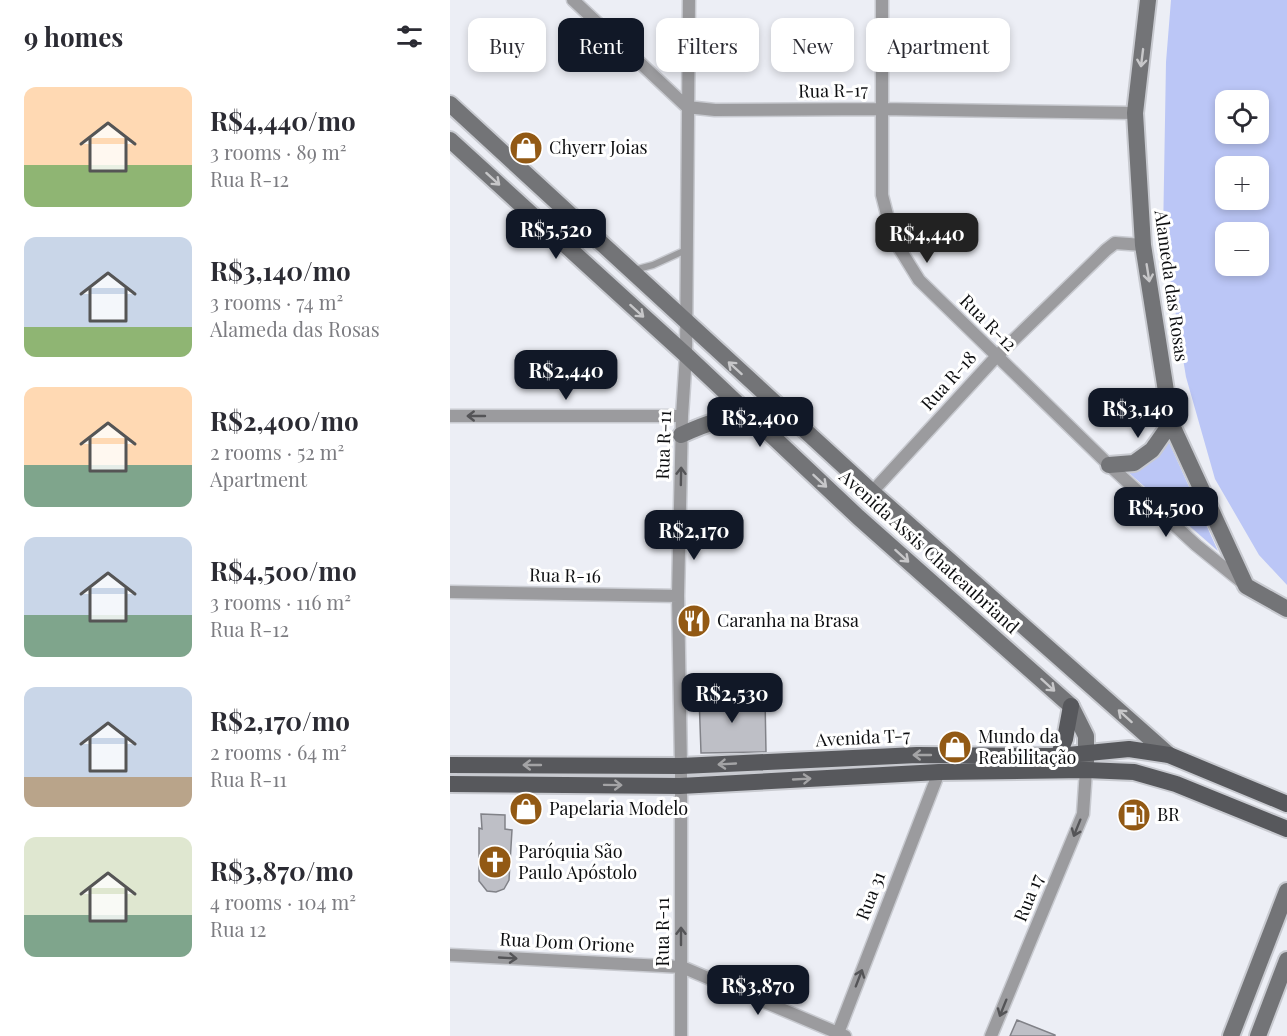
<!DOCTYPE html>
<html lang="en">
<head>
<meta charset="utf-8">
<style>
  body { margin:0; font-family:"Playfair Display",serif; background:#f7f7f7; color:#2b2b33; height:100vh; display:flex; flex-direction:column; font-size:22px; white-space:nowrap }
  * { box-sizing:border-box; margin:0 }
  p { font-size:20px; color:#7c7c81 }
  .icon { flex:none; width:33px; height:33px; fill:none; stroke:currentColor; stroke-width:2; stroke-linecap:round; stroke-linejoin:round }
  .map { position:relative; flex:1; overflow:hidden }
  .drawer { display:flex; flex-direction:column; background:#fff; width:450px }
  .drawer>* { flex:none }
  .hud { position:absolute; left:18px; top:18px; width:570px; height:54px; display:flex; gap:12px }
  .controls { position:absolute; left:765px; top:90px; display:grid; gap:12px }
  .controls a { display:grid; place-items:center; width:54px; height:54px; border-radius:12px; background:#fff; box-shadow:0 3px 9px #0003; font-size:30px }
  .price { position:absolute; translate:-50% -51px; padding:0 14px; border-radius:12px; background:#111827; color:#fff; font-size:20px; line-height:39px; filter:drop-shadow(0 2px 3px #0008) }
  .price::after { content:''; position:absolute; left:50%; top:36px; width:18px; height:14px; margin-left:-9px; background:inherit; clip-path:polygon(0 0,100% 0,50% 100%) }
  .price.active { background:#222; color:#fff }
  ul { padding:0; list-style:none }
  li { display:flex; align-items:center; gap:18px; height:150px; padding:0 24px }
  li span { display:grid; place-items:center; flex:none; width:168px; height:120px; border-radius:12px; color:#555 }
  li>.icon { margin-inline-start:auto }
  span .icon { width:72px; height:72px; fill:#fffc; stroke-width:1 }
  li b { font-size:26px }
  h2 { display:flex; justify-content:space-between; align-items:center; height:72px; padding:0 24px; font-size:26px }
  .tag { padding:0 21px; border-radius:12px; background:#fff; box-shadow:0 3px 9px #0003; font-size:21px; line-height:54px }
  .tag.active { background:#111827; color:#fff }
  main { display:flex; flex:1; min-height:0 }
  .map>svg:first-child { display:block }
  .green { fill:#bbc6f6; fill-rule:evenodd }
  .building { fill:#bebfc6; stroke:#818288; stroke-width:1.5 }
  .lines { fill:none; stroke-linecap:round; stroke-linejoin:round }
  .service-casing { stroke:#c8cad0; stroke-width:9 }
  .minor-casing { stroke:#c8cad0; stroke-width:15 }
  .secondary-casing { stroke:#c8cad0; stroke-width:20 }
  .primary-casing { stroke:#c8cad0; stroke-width:20 }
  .service { stroke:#9b9b9e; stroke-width:6 }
  .minor { stroke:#9b9b9e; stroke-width:12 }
  .secondary { stroke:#737477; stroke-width:16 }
  .primary { stroke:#57585c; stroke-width:16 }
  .oneway { stroke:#c7c7c9 }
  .oneway2 { stroke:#545457 }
  .oneway3 { stroke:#a3a3a5 }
  .labels { text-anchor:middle; stroke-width:6; stroke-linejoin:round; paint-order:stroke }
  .street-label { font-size:18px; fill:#0d0e10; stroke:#fff }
  .poi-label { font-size:18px; fill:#0d0e10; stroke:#fff; text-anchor:start }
</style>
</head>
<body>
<main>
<section class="drawer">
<h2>9 homes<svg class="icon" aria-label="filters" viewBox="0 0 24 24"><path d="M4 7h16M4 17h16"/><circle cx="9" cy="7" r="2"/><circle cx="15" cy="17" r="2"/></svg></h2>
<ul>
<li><span style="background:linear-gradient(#ffd9b3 65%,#8fb573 0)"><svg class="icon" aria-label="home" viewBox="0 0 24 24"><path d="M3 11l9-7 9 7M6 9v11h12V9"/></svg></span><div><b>R$4,440/mo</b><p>3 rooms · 89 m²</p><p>Rua R-12</p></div></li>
<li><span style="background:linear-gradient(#c9d6e8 75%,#8fb573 0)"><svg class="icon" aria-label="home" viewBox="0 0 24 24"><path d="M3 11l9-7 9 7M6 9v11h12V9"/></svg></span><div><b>R$3,140/mo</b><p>3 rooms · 74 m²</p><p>Alameda das Rosas</p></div></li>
<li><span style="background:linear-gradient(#ffd9b3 65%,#7fa58c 0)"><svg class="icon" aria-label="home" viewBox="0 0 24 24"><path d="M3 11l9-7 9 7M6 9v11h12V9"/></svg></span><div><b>R$2,400/mo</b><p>2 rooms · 52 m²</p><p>Apartment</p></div></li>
<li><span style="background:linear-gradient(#c9d6e8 65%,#7fa58c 0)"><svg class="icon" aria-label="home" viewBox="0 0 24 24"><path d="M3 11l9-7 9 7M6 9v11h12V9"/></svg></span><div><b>R$4,500/mo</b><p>3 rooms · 116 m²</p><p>Rua R-12</p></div></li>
<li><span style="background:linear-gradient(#c9d6e8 75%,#b9a48a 0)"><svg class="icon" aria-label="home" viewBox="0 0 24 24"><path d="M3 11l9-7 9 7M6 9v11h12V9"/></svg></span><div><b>R$2,170/mo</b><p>2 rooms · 64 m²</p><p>Rua R-11</p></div></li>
<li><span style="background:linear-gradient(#dfe7d0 65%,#7fa58c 0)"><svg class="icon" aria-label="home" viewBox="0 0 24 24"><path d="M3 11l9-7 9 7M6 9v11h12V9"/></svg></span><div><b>R$3,870/mo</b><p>4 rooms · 104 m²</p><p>Rua 12</p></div></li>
</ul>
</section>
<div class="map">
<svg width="837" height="1036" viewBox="0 0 837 1036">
  <rect width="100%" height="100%" fill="#eceef5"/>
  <path class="green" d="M 721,0 L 837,0 L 837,585 L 809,555 L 765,479 L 736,377 L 713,236 L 716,62 ZM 776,100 L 808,100 L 808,134 L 776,134 ZM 776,166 L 808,166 L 808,200 L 776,200 ZM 776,232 L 808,232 L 808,266 L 776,266 Z
    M 718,440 L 768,551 L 679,473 L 700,458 Z"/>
  <path class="building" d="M 249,695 L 315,697 L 316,752 L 251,753 Z
    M 31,814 L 55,815 L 55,829 L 62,830 L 59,880 L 54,889 L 46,892 L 37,891 L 29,881 L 29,828 L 32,829 Z
    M 567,1020 L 605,1035 L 605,1036 L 560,1036 Z"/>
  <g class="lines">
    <g class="service-casing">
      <path id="service" d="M 184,270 L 203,265 L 236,250"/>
    </g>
    <g class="minor-casing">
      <path id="minor" d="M 123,0 L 237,107 L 265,110 L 431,109 L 685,113
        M 432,0 L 432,195 L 443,238 L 469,280 L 659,465 L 746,545 L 793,583
        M 0,416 L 232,416
        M 422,492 L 546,357 L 656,250 L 665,243 L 693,245
        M 0,592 L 228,596
        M 0,955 L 232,967 L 395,1036
        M 388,1033 L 489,772
        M 231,1036 L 231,766 L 228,596 L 232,416 L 236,355 L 239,0
        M 541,1036 L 633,814 L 636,770"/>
    </g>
    <g class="secondary-casing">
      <path id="secondary" d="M 698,0 L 685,113 L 693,245 L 721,423 L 796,586 L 837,609
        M 0,104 L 422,492 L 719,755
        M 0,140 L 236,355 L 408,517 L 621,706 L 636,736 L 636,767
        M 231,435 C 257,423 274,417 302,417
        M 659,465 L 684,463 L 702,450 L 721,423
        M 781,1036 L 837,891
        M 808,1036 L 837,960"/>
    </g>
    <g class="primary-casing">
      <path id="primary" d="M 608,756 L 615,739 L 621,706
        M 0,765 L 231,766 L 467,755 L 608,756 L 679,749 L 719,755 L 837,804
        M 0,784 L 230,786 L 489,772 L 636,770 L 684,772 L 726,784 L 837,829"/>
    </g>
    <use href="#service" class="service"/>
    <use href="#minor" class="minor"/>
    <use href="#secondary" class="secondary"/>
    <use href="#primary" class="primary"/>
  </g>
  <defs><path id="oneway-shaft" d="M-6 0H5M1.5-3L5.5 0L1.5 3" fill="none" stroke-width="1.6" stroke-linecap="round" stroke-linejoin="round" transform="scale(1.5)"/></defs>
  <g class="oneway">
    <use href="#oneway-shaft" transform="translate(692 58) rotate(97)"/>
    <use href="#oneway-shaft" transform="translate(43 179) rotate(42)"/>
    <use href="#oneway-shaft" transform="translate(698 273) rotate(81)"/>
    <use href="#oneway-shaft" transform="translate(187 311) rotate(42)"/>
    <use href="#oneway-shaft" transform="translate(285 368) rotate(-138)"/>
    <use href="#oneway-shaft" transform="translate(370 481) rotate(43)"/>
    <use href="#oneway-shaft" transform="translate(452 556) rotate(42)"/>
    <use href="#oneway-shaft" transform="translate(598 685) rotate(42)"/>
    <use href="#oneway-shaft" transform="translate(675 716) rotate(-138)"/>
  </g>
  <g class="oneway2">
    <use href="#oneway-shaft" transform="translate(26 416) rotate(180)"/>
    <use href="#oneway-shaft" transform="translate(231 476) rotate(-89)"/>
    <use href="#oneway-shaft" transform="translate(627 828) rotate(112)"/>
    <use href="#oneway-shaft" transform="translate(231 936) rotate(-90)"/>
    <use href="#oneway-shaft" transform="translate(58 958) rotate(3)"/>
    <use href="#oneway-shaft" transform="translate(409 978) rotate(-69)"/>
    <use href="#oneway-shaft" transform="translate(553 1008) rotate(112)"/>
  </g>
  <g class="oneway3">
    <use href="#oneway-shaft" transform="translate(472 755) rotate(180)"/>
    <use href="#oneway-shaft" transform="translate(277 764) rotate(177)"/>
    <use href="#oneway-shaft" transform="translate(82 765) rotate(-180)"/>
    <use href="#oneway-shaft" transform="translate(352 779) rotate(-3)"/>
    <use href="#oneway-shaft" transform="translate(163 785) rotate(1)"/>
  </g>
  <defs>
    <g id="shop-disc" transform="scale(1.725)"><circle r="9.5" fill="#925914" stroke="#fff"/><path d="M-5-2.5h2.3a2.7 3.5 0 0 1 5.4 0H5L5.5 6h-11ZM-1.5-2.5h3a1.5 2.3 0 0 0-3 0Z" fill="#fff"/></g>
    <g id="restaurant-disc" transform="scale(1.725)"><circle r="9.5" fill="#925914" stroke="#fff"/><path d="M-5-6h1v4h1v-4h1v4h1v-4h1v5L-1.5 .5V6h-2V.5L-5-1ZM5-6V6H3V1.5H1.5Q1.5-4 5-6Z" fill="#fff"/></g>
    <g id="fuel-disc" transform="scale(1.725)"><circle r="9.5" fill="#925914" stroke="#fff"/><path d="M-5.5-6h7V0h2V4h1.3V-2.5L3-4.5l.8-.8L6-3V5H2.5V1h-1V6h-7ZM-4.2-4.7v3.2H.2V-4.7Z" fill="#fff"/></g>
    <g id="church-disc" transform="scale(1.725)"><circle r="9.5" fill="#925914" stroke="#fff"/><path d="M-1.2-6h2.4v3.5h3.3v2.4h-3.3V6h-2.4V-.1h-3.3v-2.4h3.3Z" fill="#fff"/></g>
  </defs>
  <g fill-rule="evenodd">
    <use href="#shop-disc" x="76" y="148"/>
    <use href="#restaurant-disc" x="244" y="621"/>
    <use href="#shop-disc" x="505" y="747"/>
    <use href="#shop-disc" x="76" y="809"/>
    <use href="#fuel-disc" x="684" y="815"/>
    <use href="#church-disc" x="45" y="862"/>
  </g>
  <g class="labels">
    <g class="street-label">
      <text transform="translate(383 91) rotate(-1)" y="6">Rua R-17</text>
      <text transform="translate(721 286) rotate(82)" y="6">Alameda das Rosas</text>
      <text transform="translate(538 323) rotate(45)" y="6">Rua R-12</text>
      <text transform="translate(499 381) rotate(-48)" y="6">Rua R-18</text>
      <text transform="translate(214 445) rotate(-88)" y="6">Rua R-11</text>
      <text transform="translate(479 552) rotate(42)" y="6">Avenida Assis Chateaubriand</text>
      <text transform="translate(115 576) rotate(1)" y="6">Rua R-16</text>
      <text transform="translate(413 738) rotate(-3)" y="6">Avenida T-7</text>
      <text transform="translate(421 896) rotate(-69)" y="6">Rua 31</text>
      <text transform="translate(579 898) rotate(-68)" y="6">Rua 17</text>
      <text transform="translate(213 932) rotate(-90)" y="6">Rua R-11</text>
      <text transform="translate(117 943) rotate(3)" y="6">Rua Dom Orione</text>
    </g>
    <g class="poi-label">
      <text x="99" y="154">Chyerr Joias</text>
      <text x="267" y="627">Caranha na Brasa</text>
      <text x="528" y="743">Mundo da<tspan x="528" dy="21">Reabilitação</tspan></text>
      <text x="99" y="815">Papelaria Modelo</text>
      <text x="707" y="821">BR</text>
      <text x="68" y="858">Paróquia São<tspan x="68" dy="21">Paulo Apóstolo</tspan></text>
    </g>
  </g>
</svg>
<div class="controls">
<a><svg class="icon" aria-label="locate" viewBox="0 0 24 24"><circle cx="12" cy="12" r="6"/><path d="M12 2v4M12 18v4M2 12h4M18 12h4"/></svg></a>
<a>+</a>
<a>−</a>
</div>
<b class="price" style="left:106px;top:260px">R$5,520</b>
<b class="price active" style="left:477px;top:264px">R$4,440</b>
<b class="price" style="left:116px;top:401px">R$2,440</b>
<b class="price" style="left:688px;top:439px">R$3,140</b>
<b class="price" style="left:310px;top:448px">R$2,400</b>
<b class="price" style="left:716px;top:538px">R$4,500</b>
<b class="price" style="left:244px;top:561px">R$2,170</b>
<b class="price" style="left:282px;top:724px">R$2,530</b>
<b class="price" style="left:308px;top:1016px">R$3,870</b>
<div class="hud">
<a class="tag">Buy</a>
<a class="tag active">Rent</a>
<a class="tag">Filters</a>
<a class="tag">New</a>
<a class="tag">Apartment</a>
</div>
</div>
</main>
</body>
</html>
